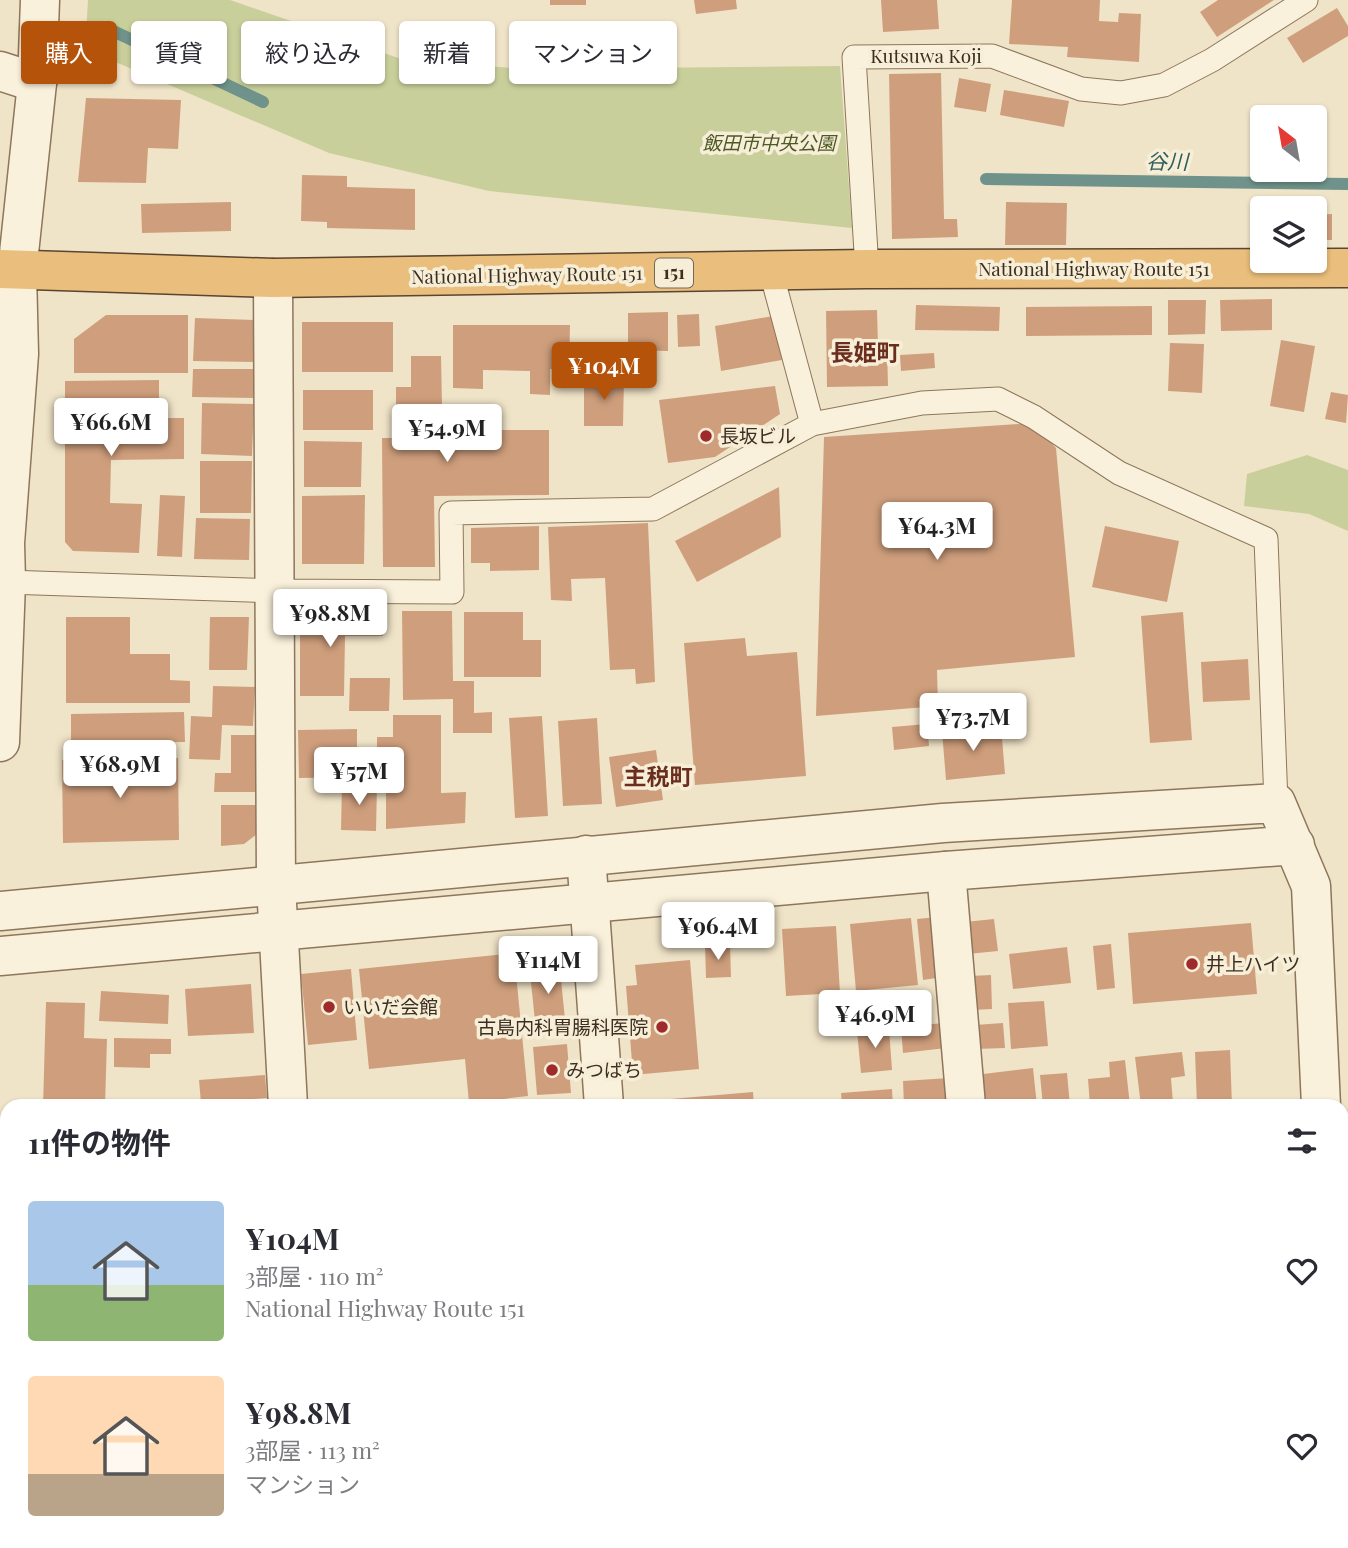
<!DOCTYPE html>
<html lang="ja">
<head>
<meta charset="utf-8">
<style>
  body { margin:0; font-family:"Playfair Display","Noto Sans JP",serif; background:#f2f2f3; color:#2b2b33; height:100vh; display:flex; flex-direction:column; font-size:26px; white-space:nowrap }
  * { box-sizing:border-box; margin:0 }
  p { font-size:23px; color:#7c7c81 }
  .icon { flex:none; width:38px; height:38px; fill:none; stroke:currentColor; stroke-width:2; stroke-linecap:round; stroke-linejoin:round }
  .map { position:relative; flex:1; overflow:hidden }
  .side { position:absolute; left:0px; top:1099px; width:1349px; height:450px; display:flex; flex-direction:column; background:#fff; border-radius:21px 21px 0 0; box-shadow:0 2px 5px #0004 }
  .side>* { flex:none }
  .top-card { position:absolute; left:21px; top:21px; width:700px; height:63px; display:flex; gap:14px }
  .needle { width:46px; rotate:329deg }
  .controls { position:absolute; left:1250px; top:105px; display:grid; gap:14px }
  .controls a { display:grid; place-items:center; width:77px; height:77px; border-radius:7px; background:#fff; box-shadow:0 2px 5px #0004; font-size:35px }
  .price { position:absolute; translate:-50% -60px; padding:0 16px; border-radius:7px; background:#fff; color:#222; font-size:23px; line-height:46px; filter:drop-shadow(0 2px 4px #0008) }
  .price::after { content:''; position:absolute; left:50%; top:42px; width:21px; height:16px; margin-left:-10px; background:inherit; clip-path:polygon(0 0,100% 0,50% 100%) }
  .price.active { background:#b45309; color:#fff }
  ul { padding:0; list-style:none }
  li { display:flex; align-items:center; gap:21px; height:175px; padding:0 28px }
  li span { display:grid; place-items:center; flex:none; width:196px; height:140px; border-radius:7px; color:#555 }
  li>.icon { margin-inline-start:auto }
  span .icon { width:84px; height:84px; fill:#fffc; stroke-width:1 }
  li b { font-size:30px }
  h2 { display:flex; justify-content:space-between; align-items:center; height:84px; padding:0 28px; font-size:30px }
  .pill { padding:0 24px; border-radius:7px; background:#fff; box-shadow:0 2px 5px #0004; font-size:24px; line-height:63px }
  .pill.active { background:#b45309; color:#fff }
  .map>svg:first-child { display:block }
  .green { fill:#c9cf9b }
  .lines { fill:none; stroke-linecap:round; stroke-linejoin:round }
  .stream { stroke:#6f938a; stroke-width:12 }
  .building { fill:#cf9f7d }
  .service-casing { stroke:#8d765c; stroke-width:25 }
  .minor-casing { stroke:#8d765c; stroke-width:41 }
  .tertiary-casing { stroke:#8d765c; stroke-width:41 }
  .trunk-casing { stroke:#5b4430; stroke-width:41 }
  .service { stroke:#faf1dc; stroke-width:23 }
  .minor { stroke:#faf1dc; stroke-width:38 }
  .tertiary { stroke:#faf1dc; stroke-width:38 }
  .trunk { stroke:#eabe7c; stroke-width:38 }
  .poi-dot { fill:#9e2a2b; stroke:#f7eed8; stroke-width:2.5 }
  .labels { text-anchor:middle; stroke-width:7; stroke-linejoin:round; paint-order:stroke }
  .shield { fill:#f7eed8; stroke:#756857; stroke-width:2 }
  .shield-label { font-size:18px; font-weight:bold; fill:#3d2e20 }
  .street-label { font-size:19px; fill:#3d2e20; stroke:#f7eed8 }
  .park-label { font-size:19px; font-style:italic; fill:#4d5a26; stroke:#f7eed8 }
  .poi-label { font-size:19px; fill:#3d2e20; stroke:#f7eed8; text-anchor:start }
  .water-label { font-size:21px; font-style:italic; fill:#2f5d5a; stroke:#f7eed8 }
  .quarter-label { font-size:23px; font-weight:bold; fill:#6b2e1e; stroke:#f7eed8 }
</style>
</head>
<body>
<div class="map">
<svg width="1348" height="1548" viewBox="0 0 1348 1548">
  <rect width="100%" height="100%" fill="#f0e4c8"/>
  <path class="green" d="M 88,0 L 230,0 L 407,61 L 529,69 L 840,66 L 852,228 L 489,191 L 329,153 L 85,49 Z
    M 1307,455 L 1348,470 L 1348,531 L 1309,514 L 1244,506 L 1247,474 Z"/>
  <g class="lines">
    <path class="stream" d="M 111,30 L 263,102
      M 986,179 L 1348,184"/>
  </g>
  <path class="building" d="M 550,0 L 586,0 L 586,5 L 550,5 Z
    M 694,0 L 736,0 L 737,9 L 696,14 Z
    M 881,0 L 937,0 L 939,29 L 883,32 Z
    M 1012,0 L 1100,0 L 1099,21 L 1118,22 L 1119,13 L 1141,14 L 1139,62 L 1067,57 L 1068,47 L 1009,44 Z
    M 1218,0 L 1274,0 L 1217,37 L 1200,12 Z
    M 1337,8 L 1348,26 L 1348,36 L 1303,63 L 1287,38 Z
    M 941,73 L 944,219 L 957,219 L 958,237 L 892,239 L 889,74 Z
    M 959,78 L 991,84 L 986,112 L 954,107 Z
    M 1004,90 L 1069,101 L 1064,127 L 1000,115 Z
    M 86,98 L 181,100 L 178,149 L 148,148 L 146,183 L 78,182 Z
    M 302,175 L 347,176 L 347,187 L 415,189 L 415,230 L 327,228 L 327,222 L 301,221 Z
    M 231,202 L 231,231 L 142,233 L 141,204 Z
    M 1006,202 L 1067,203 L 1066,245 L 1005,245 Z
    M 1332,214 L 1332,240 L 1314,240 L 1314,215 Z
    M 1272,299 L 1272,330 L 1221,331 L 1220,300 Z
    M 1168,300 L 1206,300 L 1205,334 L 1168,335 Z
    M 916,305 L 1000,307 L 999,331 L 915,330 Z
    M 1152,306 L 1152,335 L 1026,336 L 1026,307 Z
    M 877,310 L 878,346 L 887,346 L 888,386 L 827,387 L 826,311 Z
    M 668,312 L 668,351 L 628,350 L 628,313 Z
    M 699,314 L 700,346 L 678,347 L 677,315 Z
    M 106,315 L 188,315 L 188,373 L 74,373 L 74,339 Z
    M 773,316 L 782,360 L 721,371 L 715,326 Z
    M 195,318 L 255,320 L 254,362 L 193,361 Z
    M 302,322 L 393,322 L 393,372 L 302,372 Z
    M 453,325 L 570,325 L 569,370 L 550,369 L 550,395 L 530,394 L 530,371 L 483,370 L 483,389 L 453,388 Z
    M 1281,340 L 1315,346 L 1304,412 L 1270,406 Z
    M 1170,343 L 1204,344 L 1202,393 L 1168,391 Z
    M 934,353 L 935,368 L 901,371 L 900,355 Z
    M 411,356 L 441,356 L 442,405 L 479,405 L 479,430 L 549,430 L 549,495 L 434,496 L 435,567 L 383,567 L 382,438 L 396,438 L 396,387 L 411,387 Z
    M 193,369 L 254,369 L 253,398 L 192,397 Z
    M 584,378 L 624,378 L 623,426 L 584,426 Z
    M 159,380 L 159,418 L 184,418 L 184,459 L 111,460 L 110,503 L 142,504 L 139,553 L 73,551 L 65,542 L 65,381 Z
    M 775,386 L 780,414 L 715,457 L 668,463 L 659,400 Z
    M 303,390 L 373,390 L 373,430 L 303,430 Z
    M 1331,392 L 1348,395 L 1346,423 L 1325,419 Z
    M 202,403 L 254,404 L 252,456 L 201,454 Z
    M 1033,423 L 1056,448 L 1075,657 L 937,670 L 938,706 L 816,716 L 824,437 Z
    M 304,441 L 362,442 L 361,487 L 304,487 Z
    M 200,461 L 252,461 L 251,513 L 200,513 Z
    M 779,487 L 781,537 L 697,582 L 675,541 Z
    M 160,495 L 185,496 L 182,557 L 157,556 Z
    M 365,495 L 364,564 L 302,564 L 302,496 Z
    M 196,518 L 250,519 L 249,560 L 194,559 Z
    M 648,523 L 655,682 L 636,684 L 635,669 L 610,670 L 605,578 L 571,579 L 572,601 L 551,600 L 548,527 Z
    M 539,526 L 539,570 L 490,571 L 490,563 L 471,563 L 471,528 Z
    M 1105,526 L 1179,541 L 1167,602 L 1092,587 Z
    M 402,611 L 452,611 L 453,681 L 474,681 L 474,713 L 492,712 L 492,733 L 453,733 L 453,699 L 403,700 Z
    M 464,612 L 523,612 L 523,640 L 541,640 L 541,677 L 464,677 Z
    M 1183,612 L 1192,740 L 1150,743 L 1141,616 Z
    M 300,613 L 383,613 L 383,636 L 345,636 L 344,696 L 300,696 Z
    M 66,617 L 130,617 L 130,654 L 170,654 L 170,680 L 190,681 L 190,703 L 66,703 Z
    M 210,617 L 249,617 L 247,670 L 209,670 Z
    M 745,638 L 747,656 L 797,652 L 806,776 L 695,785 L 684,643 Z
    M 1248,659 L 1250,700 L 1203,702 L 1201,662 Z
    M 350,678 L 390,678 L 389,711 L 349,711 Z
    M 213,686 L 255,687 L 253,726 L 222,725 L 220,760 L 189,759 L 191,716 L 212,717 Z
    M 184,712 L 185,742 L 71,743 L 71,714 Z
    M 393,715 L 441,715 L 441,793 L 466,792 L 465,823 L 386,829 L 386,771 L 377,771 L 377,737 L 393,737 Z
    M 542,716 L 548,816 L 515,818 L 509,718 Z
    M 597,718 L 602,804 L 563,806 L 558,721 Z
    M 927,724 L 929,746 L 894,750 L 892,727 Z
    M 1001,726 L 1005,774 L 946,780 L 942,731 Z
    M 357,729 L 357,777 L 299,778 L 298,730 Z
    M 231,735 L 257,735 L 256,792 L 214,792 L 215,773 L 231,773 Z
    M 656,750 L 663,800 L 616,807 L 609,757 Z
    M 178,758 L 179,840 L 63,843 L 62,760 Z
    M 342,783 L 377,784 L 376,831 L 341,830 Z
    M 221,805 L 258,805 L 261,831 L 244,844 L 221,846 Z
    M 937,917 L 943,977 L 923,980 L 917,919 Z
    M 911,918 L 918,985 L 856,991 L 850,924 Z
    M 994,919 L 998,951 L 968,954 L 965,922 Z
    M 1251,923 L 1257,994 L 1133,1004 L 1128,933 Z
    M 836,926 L 840,993 L 786,996 L 782,929 Z
    M 1111,944 L 1115,988 L 1097,990 L 1093,946 Z
    M 730,945 L 731,977 L 706,978 L 705,946 Z
    M 1067,947 L 1071,983 L 1013,989 L 1009,954 Z
    M 514,953 L 528,1096 L 469,1103 L 465,1059 L 369,1069 L 359,969 Z
    M 559,960 L 566,1029 L 536,1031 L 529,963 Z
    M 690,960 L 699,1069 L 633,1075 L 626,986 L 637,985 L 635,965 Z
    M 351,969 L 357,1040 L 308,1045 L 301,974 Z
    M 991,975 L 992,1009 L 972,1010 L 970,976 Z
    M 251,984 L 254,1033 L 188,1036 L 185,989 Z
    M 101,991 L 169,995 L 168,1024 L 99,1021 Z
    M 929,995 L 931,1013 L 865,1020 L 863,1001 Z
    M 1044,1001 L 1048,1046 L 1011,1049 L 1008,1003 Z
    M 46,1002 L 85,1003 L 84,1038 L 107,1039 L 105,1106 L 43,1106 Z
    M 944,1023 L 946,1048 L 903,1053 L 901,1027 Z
    M 1003,1023 L 1005,1048 L 975,1049 L 975,1025 Z
    M 889,1028 L 892,1070 L 861,1073 L 857,1031 Z
    M 114,1038 L 171,1039 L 171,1054 L 150,1054 L 150,1068 L 114,1067 Z
    M 567,1044 L 571,1093 L 537,1095 L 533,1047 Z
    M 1230,1050 L 1232,1106 L 1197,1106 L 1195,1052 Z
    M 1182,1052 L 1185,1076 L 1171,1078 L 1173,1103 L 1141,1106 L 1135,1057 Z
    M 1125,1060 L 1130,1106 L 1090,1106 L 1088,1079 L 1110,1077 L 1109,1062 Z
    M 1033,1068 L 1037,1106 L 979,1106 L 975,1075 Z
    M 1067,1073 L 1070,1106 L 1043,1106 L 1040,1075 Z
    M 265,1075 L 267,1098 L 201,1103 L 199,1080 Z
    M 949,1078 L 950,1106 L 904,1106 L 903,1081 Z
    M 892,1089 L 893,1106 L 842,1106 L 841,1093 Z
    M 753,1092 L 754,1106 L 625,1106 L 624,1103 Z
    M 266,1101 L 267,1106 L 233,1106 L 233,1104 Z
    M 42,1542 L 166,1542 L 166,1548 L 42,1548 Z
    M 181,1542 L 211,1542 L 211,1548 L 181,1548 Z
    M 253,1542 L 315,1542 L 315,1548 L 254,1548 Z
    M 412,1542 L 460,1542 L 460,1548 L 413,1548 Z
    M 478,1542 L 511,1542 L 511,1548 L 479,1548 Z
    M 516,1542 L 607,1542 L 607,1548 L 516,1548 Z
    M 763,1542 L 849,1542 L 850,1548 L 764,1548 Z
    M 861,1542 L 920,1542 L 920,1548 L 861,1548 Z
    M 932,1542 L 979,1542 L 979,1548 L 933,1548 Z
    M 1014,1542 L 1044,1542 L 1044,1546 L 1014,1548 Z
    M 1057,1542 L 1092,1542 L 1092,1548 L 1057,1548 Z
    M 1094,1542 L 1142,1542 L 1142,1548 L 1094,1548 Z
    M 1144,1542 L 1165,1542 L 1165,1548 L 1144,1548 Z
    M 1216,1542 L 1251,1542 L 1252,1548 L 1217,1548 Z
    M 396,1543 L 396,1548 L 345,1548 L 345,1544 Z
    M 1325,1543 L 1325,1548 L 1262,1548 L 1262,1544 Z"/>
  <g class="lines">
    <g class="service-casing">
      <path id="service" d="M 867,269 L 854,57 L 992,56 L 1081,89 L 1121,93 L 1164,85 L 1212,60 L 1306,0
        M 812,424 L 922,403 L 998,399 L 1034,417 L 1119,473 L 1266,539 L 1276,803
        M 6,582 L 276,591 L 452,592 L 451,513 L 653,509 L 812,424 L 771,272"/>
    </g>
    <g class="minor-casing">
      <path id="minor" d="M 0,71 L 37,83
        M 273,278 L 276,885 L 288,1106
        M 586,855 L 604,1106
        M 946,871 L 966,1106
        M 1342,1233 L 1348,1232
        M 0,1315 L 7,1316
        M 238,1542 L 239,1548
        M 643,1542 L 643,1548
        M 1340,1542 L 1340,1548"/>
    </g>
    <g class="tertiary-casing">
      <path id="tertiary" d="M 0,742 L 6,582 L 5,543 L 19,354 L 17,272 L 37,83 L 40,0
        M 0,911 L 943,823 L 1276,803 L 1311,886 L 1321,1106
        M 0,956 L 946,871 L 1295,845"/>
    </g>
    <g class="trunk-casing">
      <path id="trunk" d="M 0,269 L 273,278 L 867,269 L 1348,268"/>
    </g>
    <use href="#service" class="service"/>
    <use href="#minor" class="minor"/>
    <use href="#tertiary" class="tertiary"/>
    <use href="#trunk" class="trunk"/>
  </g>
  <g class="poi-dot">
    <circle cx="706" cy="436" r="7"/>
    <circle cx="1192" cy="964" r="7"/>
    <circle cx="329" cy="1007" r="7"/>
    <circle cx="662" cy="1027" r="7"/>
    <circle cx="552" cy="1070" r="7"/>
  </g>
  <g class="labels">
    <rect class="shield" x="655" y="258.5" width="38" height="29" rx="5"/>
    <g class="shield-label">
      <text x="674" y="279">151</text>
    </g>
    <g class="street-label">
      <text x="926" y="63">Kutsuwa Koji</text>
      <text x="1094" y="276">National Highway Route 151</text>
      <text transform="translate(527 275) rotate(-1)" y="7">National Highway Route 151</text>
    </g>
    <g class="park-label">
      <text x="769" y="150">飯田市中央公園</text>
    </g>
    <g class="poi-label">
      <text x="720" y="443">長坂ビル</text>
      <text x="1206" y="971">井上ハイツ</text>
      <text x="343" y="1014">いいだ会館</text>
      <text x="648" y="1034" text-anchor="end">古島内科胃腸科医院</text>
      <text x="566" y="1077">みつばち</text>
    </g>
    <g class="water-label">
      <text transform="translate(1167 162) rotate(1)" y="7">谷川</text>
    </g>
    <g class="quarter-label">
      <text x="865" y="361">長姫町</text>
      <text x="658" y="785">主税町</text>
    </g>
  </g>
</svg>
<div class="controls">
<a><svg class="needle" viewBox="-14 -14 28 28"><path d="M0-13l5 13h-10z" fill="#e53935"/><path d="M0 13l5-13h-10z" fill="#7c7c81"/></svg></a>
<a><svg class="icon" aria-label="layers" viewBox="0 0 24 24"><path d="M12 4l9 5-9 5-9-5zM3 14l9 5 9-5"/></svg></a>
</div>
<b class="price active" style="left:604px;top:402px">¥104M</b>
<b class="price" style="left:111px;top:458px">¥66.6M</b>
<b class="price" style="left:447px;top:464px">¥54.9M</b>
<b class="price" style="left:937px;top:562px">¥64.3M</b>
<b class="price" style="left:330px;top:649px">¥98.8M</b>
<b class="price" style="left:973px;top:753px">¥73.7M</b>
<b class="price" style="left:120px;top:800px">¥68.9M</b>
<b class="price" style="left:359px;top:807px">¥57M</b>
<b class="price" style="left:718px;top:962px">¥96.4M</b>
<b class="price" style="left:548px;top:996px">¥114M</b>
<b class="price" style="left:875px;top:1050px">¥46.9M</b>
<div class="top-card">
<a class="pill active">購入</a>
<a class="pill">賃貸</a>
<a class="pill">絞り込み</a>
<a class="pill">新着</a>
<a class="pill">マンション</a>
</div>
<section class="side">
<h2>11件の物件<svg class="icon" aria-label="filters" viewBox="0 0 24 24"><path d="M4 7h16M4 17h16"/><circle cx="9" cy="7" r="2"/><circle cx="15" cy="17" r="2"/></svg></h2>
<ul>
<li><span style="background:linear-gradient(#a9c7e8 60%,#8fb573 0)"><svg class="icon" aria-label="home" viewBox="0 0 24 24"><path d="M3 11l9-7 9 7M6 9v11h12V9"/></svg></span><div><b>¥104M</b><p>3部屋 · 110 m²</p><p>National Highway Route 151</p></div><svg class="icon" aria-label="heart" viewBox="0 0 24 24"><path d="M12 20l-8-8c-3-5 5-10 8-4 3-6 11-1 8 4z"/></svg></li>
<li><span style="background:linear-gradient(#ffd9b3 70%,#b9a48a 0)"><svg class="icon" aria-label="home" viewBox="0 0 24 24"><path d="M3 11l9-7 9 7M6 9v11h12V9"/></svg></span><div><b>¥98.8M</b><p>3部屋 · 113 m²</p><p>マンション</p></div><svg class="icon" aria-label="heart" viewBox="0 0 24 24"><path d="M12 20l-8-8c-3-5 5-10 8-4 3-6 11-1 8 4z"/></svg></li>
</ul>
</section>
</div>
</body>
</html>
